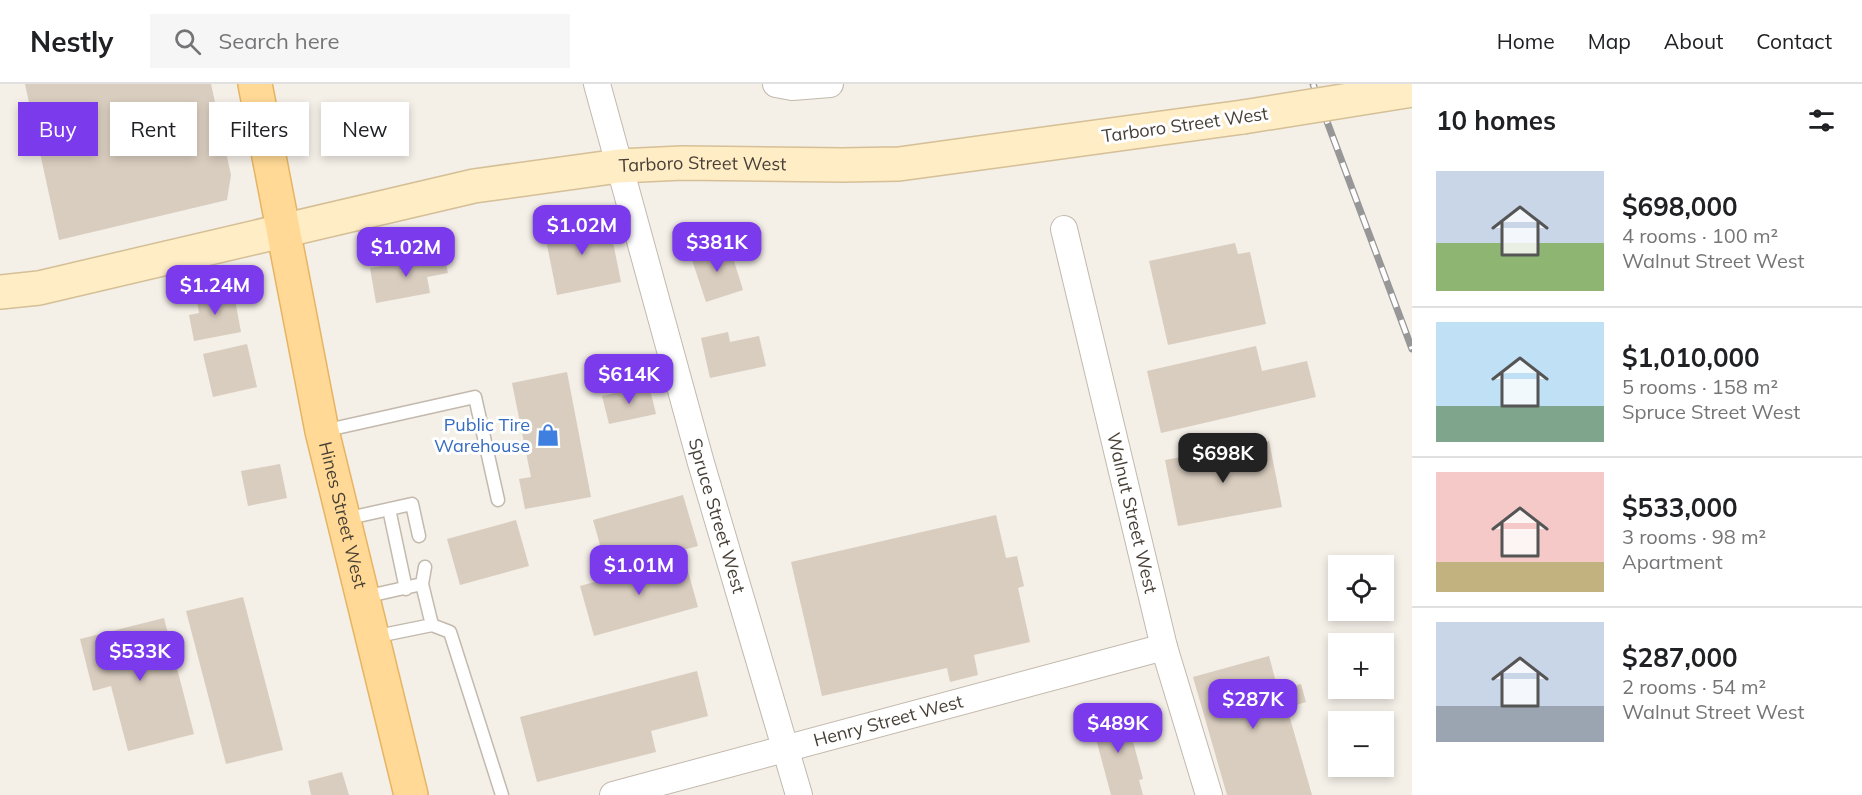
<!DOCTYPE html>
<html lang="en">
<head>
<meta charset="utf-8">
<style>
  body { margin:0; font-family:Mulish,sans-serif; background:#f6f6f6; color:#202124; height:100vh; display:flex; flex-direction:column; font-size:22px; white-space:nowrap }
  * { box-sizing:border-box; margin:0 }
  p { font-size:20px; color:#757577 }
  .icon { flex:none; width:33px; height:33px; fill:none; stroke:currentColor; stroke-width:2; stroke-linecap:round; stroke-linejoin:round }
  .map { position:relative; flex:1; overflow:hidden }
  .details { display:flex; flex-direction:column; background:#fff; width:450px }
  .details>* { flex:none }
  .banner { position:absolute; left:18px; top:18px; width:570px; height:54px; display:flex; gap:12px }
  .buttons { position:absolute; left:1328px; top:471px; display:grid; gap:12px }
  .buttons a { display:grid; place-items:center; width:66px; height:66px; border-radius:0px; background:#fff; box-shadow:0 3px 9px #0003; font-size:30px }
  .price { position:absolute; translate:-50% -51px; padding:0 14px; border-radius:12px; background:#7c3aed; color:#fff; font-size:20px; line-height:39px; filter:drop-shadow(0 2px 3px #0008) }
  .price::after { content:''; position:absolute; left:50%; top:36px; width:18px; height:14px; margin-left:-9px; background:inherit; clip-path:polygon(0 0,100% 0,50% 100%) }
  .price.current { background:#222; color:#fff }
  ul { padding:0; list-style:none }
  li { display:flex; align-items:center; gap:18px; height:150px; padding:0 24px }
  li+li { border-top:2px solid #e0e0e0 }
  li span { display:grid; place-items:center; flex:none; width:168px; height:120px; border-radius:0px; color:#555 }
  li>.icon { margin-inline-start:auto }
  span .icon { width:72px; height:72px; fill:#fffc; stroke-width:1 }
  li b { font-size:26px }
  h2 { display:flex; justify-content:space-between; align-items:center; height:72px; padding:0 24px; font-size:26px }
  .pill { padding:0 21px; border-radius:0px; background:#fff; box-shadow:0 3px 9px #0003; font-size:21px; line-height:54px }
  .pill.current { background:#7c3aed; color:#fff }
  header { display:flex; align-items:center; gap:36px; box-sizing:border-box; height:84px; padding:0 30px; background:#fff; border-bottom:2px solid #e0e0e0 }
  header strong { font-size:28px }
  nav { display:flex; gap:33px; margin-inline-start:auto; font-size:21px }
  .search { width:420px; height:54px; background:#f6f6f6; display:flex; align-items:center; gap:15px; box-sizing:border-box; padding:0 21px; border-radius:0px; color:#757577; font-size:22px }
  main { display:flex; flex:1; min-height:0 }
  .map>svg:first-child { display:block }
  .building { fill:#d9cdbf }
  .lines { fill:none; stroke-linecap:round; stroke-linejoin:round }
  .lane-casing { stroke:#c3b9ad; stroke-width:15 }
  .street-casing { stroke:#c3b9ad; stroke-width:28 }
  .secondary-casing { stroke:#d5bf96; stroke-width:36 }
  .primary-casing { stroke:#e6b463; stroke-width:36 }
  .lane { stroke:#fff; stroke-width:12 }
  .street { stroke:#fff; stroke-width:26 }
  .secondary { stroke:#ffedc6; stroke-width:33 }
  .primary { stroke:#ffd995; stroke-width:33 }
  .rail-casing { stroke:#979797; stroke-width:7 }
  .rail { stroke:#fff; stroke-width:4.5; stroke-dasharray:14; stroke-linecap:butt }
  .secondary-bridge-casing { stroke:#d5bf96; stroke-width:36; stroke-linecap:butt }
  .secondary-bridge { stroke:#ffedc6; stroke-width:33 }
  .labels { text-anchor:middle; stroke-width:6; stroke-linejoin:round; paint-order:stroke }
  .street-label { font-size:18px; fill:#473f36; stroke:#fff }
  .shop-label { font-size:18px; fill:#366cbe; stroke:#fff; text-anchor:end }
</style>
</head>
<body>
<header>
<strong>Nestly</strong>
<div class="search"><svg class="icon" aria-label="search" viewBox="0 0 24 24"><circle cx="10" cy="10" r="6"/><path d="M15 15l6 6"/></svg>Search here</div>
<nav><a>Home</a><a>Map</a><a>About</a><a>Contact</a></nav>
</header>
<main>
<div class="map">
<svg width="1412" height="711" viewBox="0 0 1412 711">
  <rect width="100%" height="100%" fill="#f4efe7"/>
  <path class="building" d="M 25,0 L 211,0 L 231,91 L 227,116 L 59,156 Z
    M 608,133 L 621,198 L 557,211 L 544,146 Z
    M 1235,159 L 1238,170 L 1250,168 L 1266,240 L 1168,261 L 1149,177 Z
    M 729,161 L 743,206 L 706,218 L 691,173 Z
    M 444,171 L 448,189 L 427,193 L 430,209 L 376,219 L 370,184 Z
    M 233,205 L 241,248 L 194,257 L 189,231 L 199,229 L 196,212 Z
    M 728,248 L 730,258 L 759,252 L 766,282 L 710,294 L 701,254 Z
    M 247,260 L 257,303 L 213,313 L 203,270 Z
    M 1256,262 L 1262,287 L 1307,277 L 1316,313 L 1161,349 L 1147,287 Z
    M 567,288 L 591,413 L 525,425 L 519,395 L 531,393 L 512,299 Z
    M 649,301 L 656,330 L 609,340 L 602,312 Z
    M 1269,357 L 1282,423 L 1178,442 L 1165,376 Z
    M 280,380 L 287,414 L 248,422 L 241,387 Z
    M 683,411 L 698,462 L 607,486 L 593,436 Z
    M 996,431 L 1006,474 L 1017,472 L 1024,502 L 1018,504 L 1030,558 L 974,571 L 978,591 L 950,598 L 947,584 L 822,612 L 791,478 Z
    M 516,436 L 529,482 L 460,501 L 447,455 Z
    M 684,473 L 698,523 L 594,552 L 580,502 Z
    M 243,513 L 283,666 L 226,680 L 186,527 Z
    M 164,534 L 194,650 L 128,667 L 111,602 L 93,607 L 80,555 Z
    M 1269,572 L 1278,606 L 1301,600 L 1306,618 L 1287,624 L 1312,711 L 1227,711 L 1193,593 Z
    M 697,587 L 708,632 L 651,647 L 656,668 L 537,698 L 520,633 Z
    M 1125,627 L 1143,695 L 1139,696 L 1143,711 L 1111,711 L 1091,636 Z
    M 342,688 L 349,711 L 311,711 L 308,697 Z"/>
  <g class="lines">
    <g class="lane-casing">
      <path id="lane" d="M 323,347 L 475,313 L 498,416
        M 389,425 L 406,505
        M 345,435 L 412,420 L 419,452
        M 422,500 L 425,483
        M 364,513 L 422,500 L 432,541
        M 373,553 L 432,541 L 450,548 L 502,711"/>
    </g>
    <g class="street-casing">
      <g id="street">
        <path id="s1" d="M 597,0 L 701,379 L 799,711"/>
        <path d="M 776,0 L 792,3 L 830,0"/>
        <path id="s2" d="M 1064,145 L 1164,563 L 1209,711"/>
        <path id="s3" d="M 613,711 L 1164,563"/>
      </g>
    </g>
    <g class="secondary-casing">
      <g id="secondary">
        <path id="s4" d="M 0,208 L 39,204 L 474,102 L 619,82 L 682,79 L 842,81 L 899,80 L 1243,33"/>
      </g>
    </g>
    <g class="primary-casing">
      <g id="primary">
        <path id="s5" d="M 255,0 L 322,347 L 411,711"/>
      </g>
    </g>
    <use href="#lane" class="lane"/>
    <use href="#street" class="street"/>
    <use href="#secondary" class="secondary"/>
    <use href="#primary" class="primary"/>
    <g class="rail-casing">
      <path id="rail" d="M 1313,0 L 1412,265"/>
    </g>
    <use href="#rail" class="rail"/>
    <g class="secondary-bridge-casing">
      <path id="secondary-bridge" d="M 1243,33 L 1412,6"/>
    </g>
    <use href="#secondary-bridge" class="secondary-bridge"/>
  </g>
  <defs>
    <g id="shop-bare" transform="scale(1.8)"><path d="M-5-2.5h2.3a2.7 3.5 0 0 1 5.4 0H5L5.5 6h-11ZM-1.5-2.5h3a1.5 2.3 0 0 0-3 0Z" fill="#3f7fe0" stroke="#fff" stroke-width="2.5" paint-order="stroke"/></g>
  </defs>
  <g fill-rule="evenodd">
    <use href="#shop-bare" x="548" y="351"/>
  </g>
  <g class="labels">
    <g class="street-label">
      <text transform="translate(1185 41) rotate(-8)" y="6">Tarboro Street West</text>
      <text dy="6" stroke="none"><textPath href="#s4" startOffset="716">Tarboro Street West</textPath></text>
      <text dy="6" stroke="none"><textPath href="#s5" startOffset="440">Hines Street West</textPath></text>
      <text dy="6" stroke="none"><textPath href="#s2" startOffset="292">Walnut Street West</textPath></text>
      <text dy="6" stroke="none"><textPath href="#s1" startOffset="448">Spruce Street West</textPath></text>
      <text dy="6" stroke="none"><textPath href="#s3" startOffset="285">Henry Street West</textPath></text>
    </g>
    <g class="shop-label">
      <text x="530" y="347">Public Tire<tspan x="530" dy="21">Warehouse</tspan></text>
    </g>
  </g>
</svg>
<div class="buttons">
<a><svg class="icon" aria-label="locate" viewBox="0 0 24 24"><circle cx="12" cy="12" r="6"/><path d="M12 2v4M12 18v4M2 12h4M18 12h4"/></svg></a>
<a>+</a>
<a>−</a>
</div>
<b class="price" style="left:582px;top:172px">$1.02M</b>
<b class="price" style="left:717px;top:189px">$381K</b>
<b class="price" style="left:406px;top:194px">$1.02M</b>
<b class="price" style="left:215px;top:232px">$1.24M</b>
<b class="price" style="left:629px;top:321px">$614K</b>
<b class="price current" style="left:1223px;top:400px">$698K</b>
<b class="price" style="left:639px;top:512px">$1.01M</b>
<b class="price" style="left:140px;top:598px">$533K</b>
<b class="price" style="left:1253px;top:646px">$287K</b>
<b class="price" style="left:1118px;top:670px">$489K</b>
<div class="banner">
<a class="pill current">Buy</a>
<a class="pill">Rent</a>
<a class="pill">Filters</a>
<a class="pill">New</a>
</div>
</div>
<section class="details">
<h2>10 homes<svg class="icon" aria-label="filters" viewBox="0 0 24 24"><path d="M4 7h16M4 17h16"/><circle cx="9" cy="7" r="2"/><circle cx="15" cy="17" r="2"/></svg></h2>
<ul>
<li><span style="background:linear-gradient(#c9d6e8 60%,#8fb573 0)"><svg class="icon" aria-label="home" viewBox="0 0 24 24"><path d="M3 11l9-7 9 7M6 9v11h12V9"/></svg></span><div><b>$698,000</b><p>4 rooms · 100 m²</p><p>Walnut Street West</p></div></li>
<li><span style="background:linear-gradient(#bfe0f5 70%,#7fa58c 0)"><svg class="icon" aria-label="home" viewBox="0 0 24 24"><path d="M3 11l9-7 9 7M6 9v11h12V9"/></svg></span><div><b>$1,010,000</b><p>5 rooms · 158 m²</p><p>Spruce Street West</p></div></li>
<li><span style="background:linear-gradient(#f6c9c9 75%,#c2b280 0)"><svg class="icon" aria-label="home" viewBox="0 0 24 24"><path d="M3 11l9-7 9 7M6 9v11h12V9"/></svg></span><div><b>$533,000</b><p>3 rooms · 98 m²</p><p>Apartment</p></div></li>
<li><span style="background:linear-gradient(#c9d6e8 70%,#9aa5b1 0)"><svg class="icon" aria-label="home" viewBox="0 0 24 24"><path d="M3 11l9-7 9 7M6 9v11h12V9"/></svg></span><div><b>$287,000</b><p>2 rooms · 54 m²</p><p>Walnut Street West</p></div></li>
</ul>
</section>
</main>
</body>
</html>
